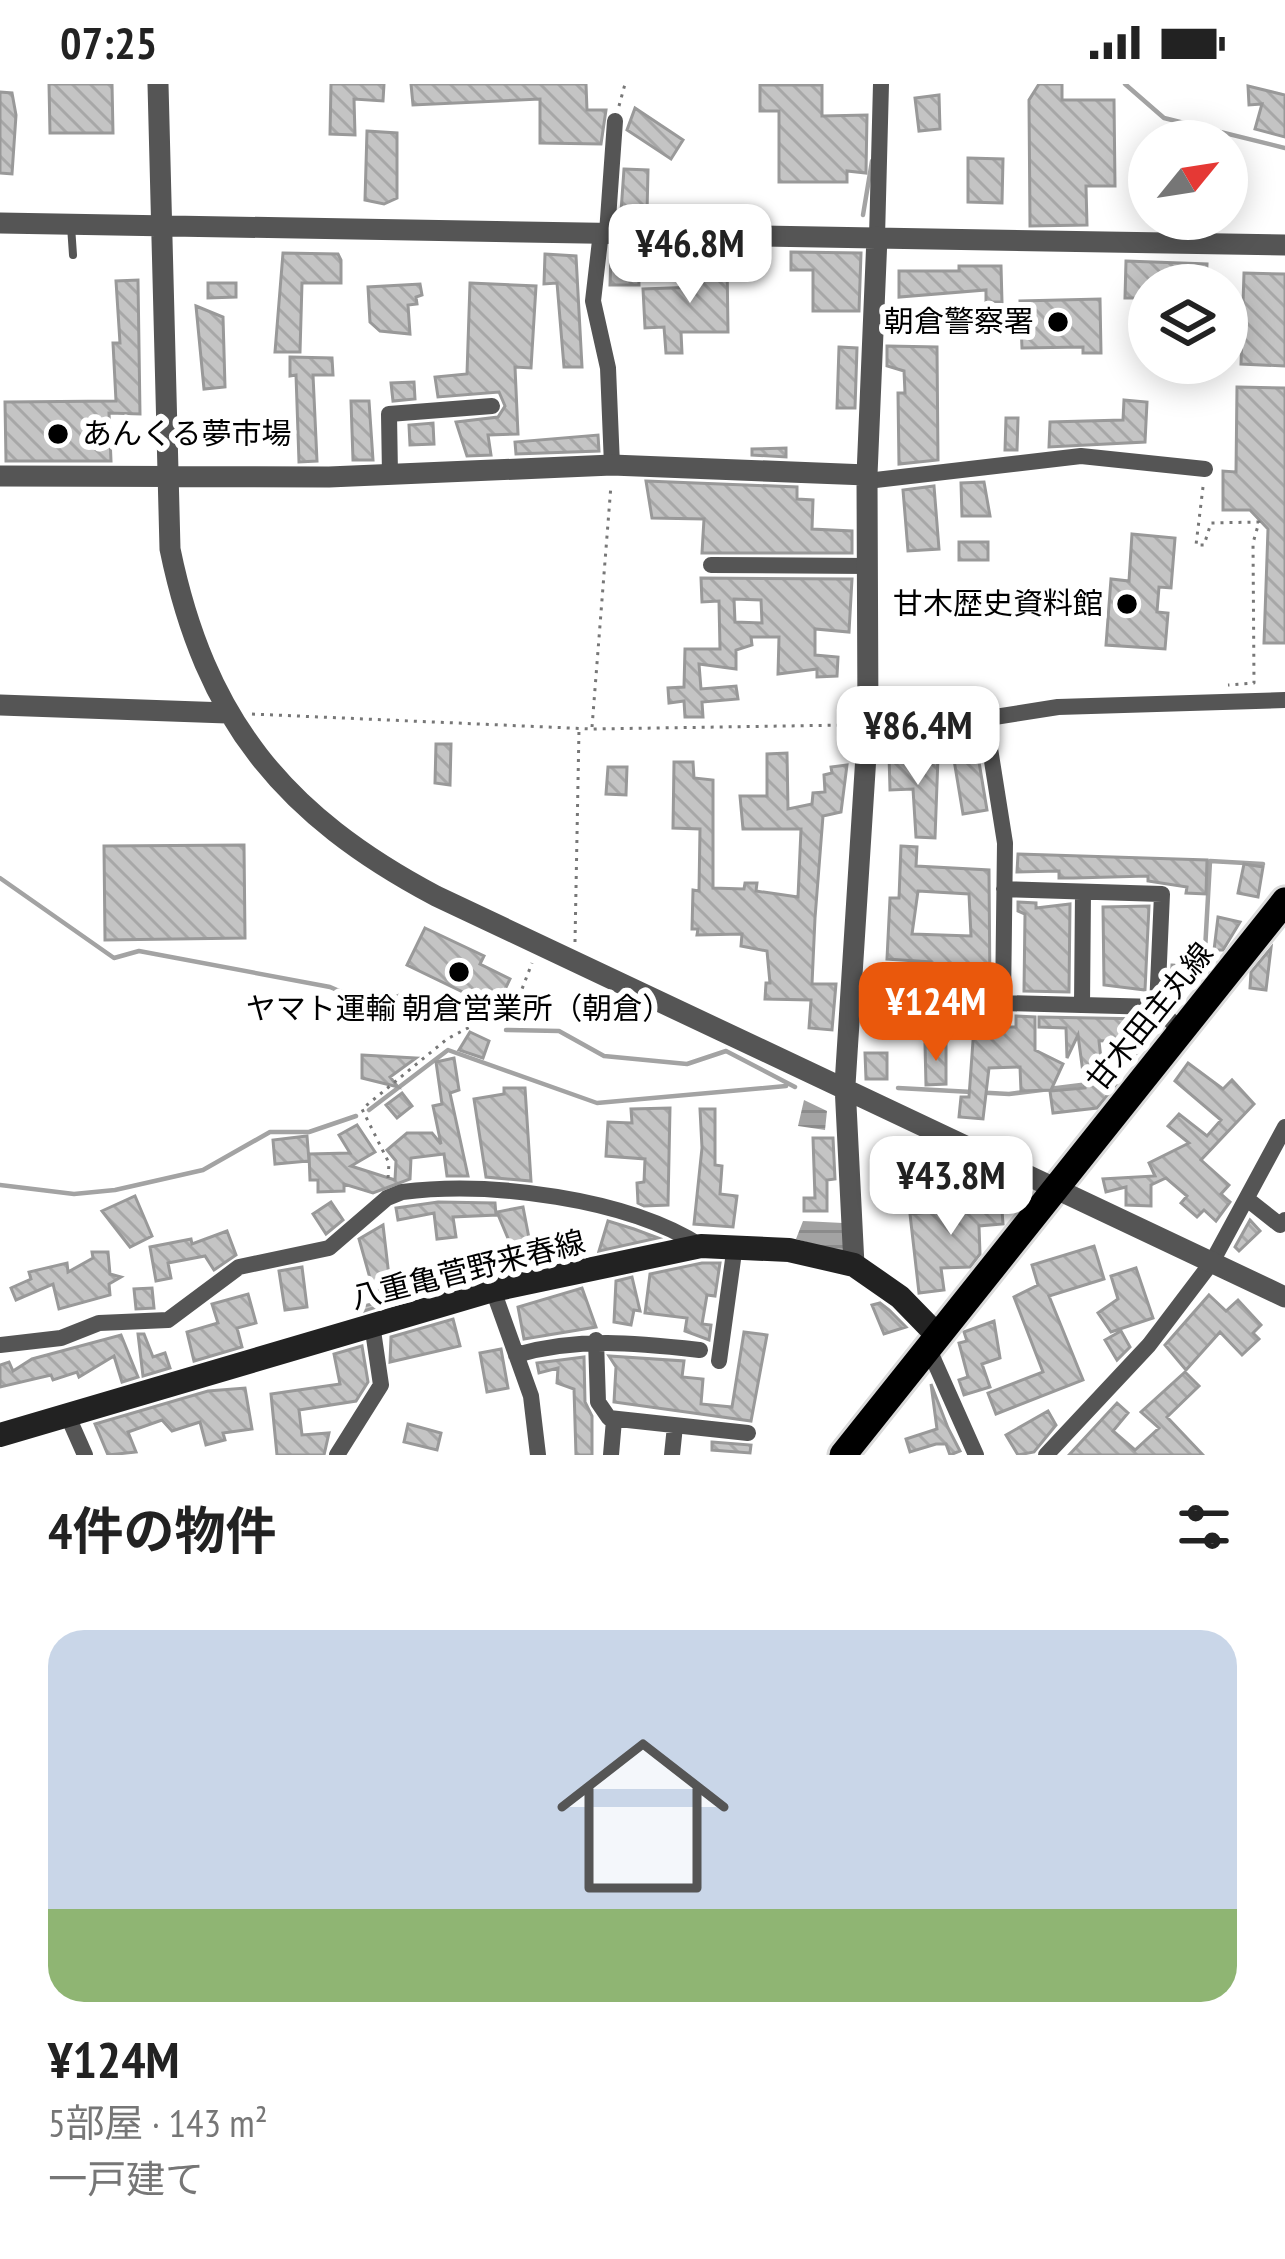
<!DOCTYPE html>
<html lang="ja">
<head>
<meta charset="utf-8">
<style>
  body { margin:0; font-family:"PT Sans Narrow","Noto Sans JP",sans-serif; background:#f2f2f2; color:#222; height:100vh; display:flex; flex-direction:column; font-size:45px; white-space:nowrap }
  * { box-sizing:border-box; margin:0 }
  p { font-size:39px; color:#767676 }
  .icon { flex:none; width:66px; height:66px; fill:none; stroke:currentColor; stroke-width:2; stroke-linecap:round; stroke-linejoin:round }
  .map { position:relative; height:1371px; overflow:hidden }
  .details { display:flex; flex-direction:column; background:#fff; flex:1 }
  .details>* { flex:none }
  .needle { width:78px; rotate:60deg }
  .fabs { position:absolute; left:1128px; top:36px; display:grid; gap:24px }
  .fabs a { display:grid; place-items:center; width:120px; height:120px; border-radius:50%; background:#fff; box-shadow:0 6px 30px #0003; font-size:60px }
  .price { position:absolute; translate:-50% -102px; padding:0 27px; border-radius:24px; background:#fff; color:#222; font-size:39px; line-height:78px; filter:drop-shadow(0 3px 6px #0008) }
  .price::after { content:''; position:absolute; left:50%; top:72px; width:36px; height:27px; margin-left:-18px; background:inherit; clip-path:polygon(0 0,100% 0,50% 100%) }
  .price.selected { background:#ea580c; color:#fff }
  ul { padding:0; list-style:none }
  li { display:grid; align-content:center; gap:24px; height:636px; padding:0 48px }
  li+li { border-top:3px solid #e0e0e0 }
  li span { display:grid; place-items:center; height:372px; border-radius:36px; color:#555 }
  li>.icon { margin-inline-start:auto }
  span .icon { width:216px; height:216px; fill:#fffc; stroke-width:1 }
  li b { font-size:51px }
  h2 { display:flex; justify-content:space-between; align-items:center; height:144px; padding:0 48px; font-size:51px }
  .status { display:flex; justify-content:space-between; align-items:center; height:84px; padding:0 60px; background:#fff; direction:ltr }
  .status svg { height:33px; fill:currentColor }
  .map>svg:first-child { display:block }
  .water { fill:url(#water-rules) }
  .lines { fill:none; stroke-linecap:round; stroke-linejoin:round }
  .stream { stroke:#a3a3a3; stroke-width:4.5 }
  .building { fill:url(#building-back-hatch); stroke:#999; stroke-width:3; fill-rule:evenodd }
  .primary-casing { stroke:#dbdbdb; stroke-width:33 }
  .path { stroke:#777; stroke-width:3; stroke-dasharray:3 6; stroke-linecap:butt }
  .service { stroke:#555; stroke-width:8 }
  .minor { stroke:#555; stroke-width:16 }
  .tertiary { stroke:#555; stroke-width:21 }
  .secondary { stroke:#222; stroke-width:24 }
  .primary { stroke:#000; stroke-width:27 }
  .poi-dot { fill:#000; stroke:#fff; stroke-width:4.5 }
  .labels { text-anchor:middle; stroke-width:12; stroke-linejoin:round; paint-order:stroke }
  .poi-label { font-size:30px; fill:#000; stroke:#fff; text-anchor:end }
  .street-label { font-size:30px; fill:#000; stroke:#fff }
</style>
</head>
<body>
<div class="status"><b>07:25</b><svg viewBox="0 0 49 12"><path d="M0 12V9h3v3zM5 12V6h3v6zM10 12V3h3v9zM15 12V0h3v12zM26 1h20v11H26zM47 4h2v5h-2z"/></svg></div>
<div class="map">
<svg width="1285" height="1371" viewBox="0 0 1285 1371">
  <defs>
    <pattern id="water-rules" width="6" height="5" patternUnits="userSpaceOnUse" patternTransform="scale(3)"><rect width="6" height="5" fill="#a3a3a3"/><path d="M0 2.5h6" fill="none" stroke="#8b8b8b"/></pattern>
    <pattern id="building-back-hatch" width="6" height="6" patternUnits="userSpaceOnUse" patternTransform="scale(3)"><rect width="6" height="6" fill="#c4c4c4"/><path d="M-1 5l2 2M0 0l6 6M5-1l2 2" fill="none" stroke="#a7a7a7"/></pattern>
  </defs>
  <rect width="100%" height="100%" fill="#fff"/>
  <path class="water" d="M 804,1016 L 827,1027 L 825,1046 L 798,1042 Z
    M 803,1137 L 843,1139 L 844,1169 L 796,1155 Z"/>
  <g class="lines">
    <path class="stream" d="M 1125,0 L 1164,34 L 1285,64
      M 863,131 L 872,77
      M 0,794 L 114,874 L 139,867 L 330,903 L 374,922 L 406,909 L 461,935
      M 1205,866 L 1210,777 L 1263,780
      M 506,946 L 559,947 L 604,972 L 687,980 L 726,967 L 795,1003
      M 1100,998 L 1111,996 L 1144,960
      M 898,1004 L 1009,1010 L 1089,1000
      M 369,1026 L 448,966 L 597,1019 L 786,1002
      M 0,1101 L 74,1110 L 115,1106 L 203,1086 L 270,1048 L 309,1048 L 356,1032"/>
  </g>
  <path class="building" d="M 49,0 L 112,0 L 113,49 L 50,49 Z
    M 331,0 L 384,0 L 383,17 L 354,15 L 355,51 L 330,50 Z
    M 411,0 L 586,0 L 587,26 L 606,26 L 601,60 L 540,59 L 540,15 L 413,21 Z
    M 1039,0 L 1062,0 L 1062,16 L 1114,16 L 1115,102 L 1086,102 L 1087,141 L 1030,142 L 1029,16 Z
    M 760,1 L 822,1 L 822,32 L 867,31 L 866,89 L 847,87 L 847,98 L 779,98 L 779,27 L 760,27 Z
    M 1248,2 L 1285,11 L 1285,53 L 1255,45 L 1262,20 L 1249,21 Z
    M 0,8 L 12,9 L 16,31 L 12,90 L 0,89 Z
    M 939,11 L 940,45 L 919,47 L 915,14 Z
    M 635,24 L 683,56 L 671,75 L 627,46 Z
    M 367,47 L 397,49 L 397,114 L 384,120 L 365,116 Z
    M 968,74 L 1003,75 L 1002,119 L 968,118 Z
    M 624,85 L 648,86 L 647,129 L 621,128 Z
    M 791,168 L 861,169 L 859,227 L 813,227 L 813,186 L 791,186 Z
    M 283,169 L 338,170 L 341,176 L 341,199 L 302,199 L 300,268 L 275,268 Z
    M 611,169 L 638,169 L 639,201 L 610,201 Z
    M 545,170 L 576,172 L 582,283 L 564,283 L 557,199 L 544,200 Z
    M 698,176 L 727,176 L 728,248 L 681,248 L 682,269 L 666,269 L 664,243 L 645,244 L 643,205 L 698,203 Z
    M 1126,177 L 1207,180 L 1206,201 L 1149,201 L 1149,242 L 1137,241 L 1138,214 L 1125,214 Z
    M 959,182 L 1001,182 L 1002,218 L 986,218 L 986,206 L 899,213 L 899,187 L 959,187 Z
    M 1244,189 L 1285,190 L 1285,282 L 1241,280 Z
    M 138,196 L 140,330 L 109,329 L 111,377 L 6,377 L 5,318 L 116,317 L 113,259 L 120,259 L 116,197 Z
    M 208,199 L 236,199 L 236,213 L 208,214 Z
    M 470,199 L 536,202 L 531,284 L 515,283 L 518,350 L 488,351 L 491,371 L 467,372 L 456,338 L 498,333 L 505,322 L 499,308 L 438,313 L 435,293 L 467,290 Z
    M 420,200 L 422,211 L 416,213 L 417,220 L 408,221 L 410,250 L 380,247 L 370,238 L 368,203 Z
    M 1100,215 L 1101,269 L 1083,269 L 1083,263 L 1022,264 L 1020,217 Z
    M 196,222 L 223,233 L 225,303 L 204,305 Z
    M 887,262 L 937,263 L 938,376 L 899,380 L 898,309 L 905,309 L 904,287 L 887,282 Z
    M 839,263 L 857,264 L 855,324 L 837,324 Z
    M 290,273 L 332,274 L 333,291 L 313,291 L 317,377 L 299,378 L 296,291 L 290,292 Z
    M 414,298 L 415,315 L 393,317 L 391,299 Z
    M 1237,303 L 1285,304 L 1285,559 L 1264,559 L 1268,445 L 1250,426 L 1223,426 L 1223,387 L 1236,388 Z
    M 1124,316 L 1147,318 L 1145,358 L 1049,363 L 1050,338 L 1123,336 Z
    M 351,317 L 369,317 L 373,376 L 353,376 Z
    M 1006,334 L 1018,334 L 1017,366 L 1005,366 Z
    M 433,339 L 434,360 L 410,361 L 409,341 Z
    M 598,351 L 599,367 L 516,370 L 515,358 Z
    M 786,364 L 786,373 L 752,371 L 752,365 Z
    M 646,397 L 797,403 L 797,415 L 813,416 L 812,445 L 852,447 L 852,469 L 702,469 L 704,435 L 652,434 Z
    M 984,398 L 990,432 L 962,432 L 961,399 Z
    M 934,402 L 939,465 L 908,467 L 903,406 Z
    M 1132,450 L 1175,454 L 1171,504 L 1159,503 L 1157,528 L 1168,529 L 1165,565 L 1106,561 L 1111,495 L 1129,497 Z
    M 959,458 L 988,458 L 988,476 L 959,476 Z
    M 701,494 L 852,495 L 849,548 L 815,545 L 815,571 L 838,573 L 837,592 L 817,593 L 817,585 L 778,590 L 779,553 L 751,553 L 752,561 L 736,566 L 736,585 L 699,580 L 701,605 L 736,602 L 738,615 L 702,618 L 703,633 L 685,633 L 684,617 L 669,619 L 668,604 L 684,603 L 685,565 L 720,565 L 719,517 L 702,518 ZM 734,515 L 761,516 L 762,539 L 735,538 Z
    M 436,660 L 451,660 L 450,701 L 435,699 Z
    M 977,666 L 987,726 L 963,730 L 953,670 Z
    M 787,669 L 788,725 L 812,720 L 813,709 L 825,708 L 824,691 L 832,689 L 831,683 L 847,681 L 841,728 L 823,732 L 815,834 L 812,900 L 836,900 L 832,946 L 809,944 L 811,916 L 765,915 L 766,899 L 770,899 L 767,867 L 741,862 L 742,850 L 697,851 L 698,845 L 692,845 L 693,806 L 699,807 L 700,745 L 673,744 L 674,678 L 693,678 L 694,694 L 713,696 L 713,804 L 744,805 L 745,799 L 757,799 L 756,807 L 798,813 L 801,745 L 743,745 L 740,712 L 767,712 L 767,670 Z
    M 889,671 L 938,673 L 935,754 L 916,753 L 913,705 L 890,706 Z
    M 608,683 L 627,683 L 626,711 L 606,710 Z
    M 244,761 L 245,854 L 105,856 L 104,762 Z
    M 901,762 L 917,763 L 916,782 L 989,786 L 990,910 L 977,909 L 977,882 L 955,882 L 954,922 L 930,921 L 931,878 L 887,875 L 890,814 L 899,814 ZM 918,807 L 969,810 L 971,852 L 912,850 Z
    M 1018,770 L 1207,776 L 1206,810 L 1186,809 L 1187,803 L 1148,797 L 1148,792 L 1074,794 L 1059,794 L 1059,787 L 1017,788 Z
    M 1244,780 L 1263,783 L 1258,813 L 1238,809 Z
    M 1018,818 L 1036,819 L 1036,824 L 1070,820 L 1069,908 L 1024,907 L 1025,830 L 1018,827 Z
    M 1149,822 L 1145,906 L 1104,901 L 1103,823 Z
    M 1218,833 L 1240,838 L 1223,866 L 1214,866 Z
    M 425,844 L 484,872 L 480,880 L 510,895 L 496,924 L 407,881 Z
    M 1271,864 L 1266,906 L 1250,904 L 1251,888 Z
    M 1172,881 L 1184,882 L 1184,908 L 1179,916 L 1170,916 Z
    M 875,884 L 894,884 L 894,930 L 875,930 Z
    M 394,919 L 439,931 L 438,937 L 393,933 Z
    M 1016,932 L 1035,933 L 1035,966 L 1063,980 L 1051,1006 L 1021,1007 L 1020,983 L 989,984 L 983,1035 L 959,1033 L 961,1013 L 969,1013 L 974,943 L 1016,943 Z
    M 1039,933 L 1146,935 L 1147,955 L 1099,957 L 1104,1002 L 1116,1001 L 1097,1024 L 1053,1029 L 1050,1007 L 1085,1004 L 1078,951 L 1067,974 L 1066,944 L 1039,943 Z
    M 470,948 L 489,957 L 483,974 L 459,966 Z
    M 925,960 L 946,960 L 946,1000 L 926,1001 Z
    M 865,969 L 887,969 L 887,995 L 866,995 Z
    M 362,971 L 416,974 L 390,993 L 398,1003 L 362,994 Z
    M 454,974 L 459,1006 L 450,1009 L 468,1092 L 447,1092 L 444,1070 L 411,1074 L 410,1095 L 373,1109 L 344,1100 L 344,1107 L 318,1108 L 318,1096 L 310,1096 L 309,1070 L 350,1069 L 339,1051 L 357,1041 L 375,1068 L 351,1082 L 395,1096 L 396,1077 L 387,1066 L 407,1049 L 432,1049 L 441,1060 L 433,1022 L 442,1020 L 436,978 Z
    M 1188,979 L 1223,1005 L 1232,996 L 1254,1020 L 1201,1076 L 1229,1101 L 1221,1110 L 1230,1118 L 1216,1137 L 1204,1126 L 1197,1133 L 1181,1119 L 1187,1112 L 1166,1094 L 1151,1101 L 1151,1122 L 1126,1121 L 1126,1103 L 1106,1108 L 1103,1095 L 1155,1092 L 1149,1079 L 1189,1059 L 1168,1042 L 1179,1030 L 1207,1052 L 1221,1036 L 1175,997 Z
    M 504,1004 L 525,1004 L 531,1097 L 486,1093 L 474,1015 L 504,1010 Z
    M 402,1009 L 412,1022 L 397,1034 L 386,1021 Z
    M 670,1024 L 668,1121 L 644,1122 L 638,1119 L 637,1099 L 644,1098 L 645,1075 L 606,1072 L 608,1038 L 632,1039 L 631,1025 Z
    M 700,1025 L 715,1025 L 715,1081 L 722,1082 L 720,1110 L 737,1112 L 733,1143 L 694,1140 L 702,1064 Z
    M 307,1052 L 309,1077 L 275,1080 L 273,1056 Z
    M 813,1054 L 833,1054 L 835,1095 L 827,1096 L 827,1127 L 804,1127 L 804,1114 L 815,1114 Z
    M 135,1112 L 152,1152 L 130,1163 L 102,1127 Z
    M 1001,1113 L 1003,1140 L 979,1142 L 980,1170 L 970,1183 L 941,1184 L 944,1206 L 919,1209 L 910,1130 L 948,1126 L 948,1115 Z
    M 331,1118 L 343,1136 L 326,1150 L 313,1130 Z
    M 438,1118 L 495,1119 L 496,1131 L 453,1133 L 456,1153 L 437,1155 L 434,1129 L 398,1136 L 396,1124 Z
    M 523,1123 L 534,1180 L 520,1183 L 497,1128 Z
    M 1250,1136 L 1260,1147 L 1239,1167 L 1235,1163 Z
    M 608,1137 L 634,1145 L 658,1154 L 599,1167 Z
    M 383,1141 L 392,1218 L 364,1227 L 363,1222 L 377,1219 L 359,1155 Z
    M 227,1147 L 236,1171 L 214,1186 L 205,1172 L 168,1179 L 171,1194 L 156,1197 L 150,1163 L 191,1155 L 192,1160 Z
    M 1094,1162 L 1104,1195 L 1049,1212 L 1083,1296 L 996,1330 L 988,1309 L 1043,1288 L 1014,1213 L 1038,1201 L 1032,1181 Z
    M 92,1168 L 108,1168 L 110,1190 L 121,1193 L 109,1200 L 110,1211 L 59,1225 L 53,1200 L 16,1216 L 11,1204 L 31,1195 L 29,1188 L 67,1179 L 68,1188 L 93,1174 Z
    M 702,1179 L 720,1179 L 715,1212 L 707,1211 L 702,1240 L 711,1241 L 709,1256 L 685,1247 L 687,1234 L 645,1229 L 650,1190 Z
    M 302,1183 L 307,1223 L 285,1226 L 279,1187 Z
    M 1136,1184 L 1153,1234 L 1111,1248 L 1098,1229 L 1118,1215 L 1111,1192 Z
    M 632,1193 L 640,1227 L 634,1226 L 631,1241 L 614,1238 L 616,1197 Z
    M 152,1204 L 154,1224 L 136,1225 L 134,1205 Z
    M 582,1204 L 596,1243 L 524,1255 L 518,1223 Z
    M 248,1210 L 256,1239 L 237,1244 L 242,1263 L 194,1277 L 187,1248 L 218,1239 L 212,1220 Z
    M 1209,1211 L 1226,1227 L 1238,1216 L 1261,1241 L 1253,1249 L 1259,1255 L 1242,1271 L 1220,1248 L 1186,1286 L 1165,1261 Z
    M 880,1219 L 889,1226 L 906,1243 L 884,1250 L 872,1221 Z
    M 453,1235 L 460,1262 L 390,1278 L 391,1253 Z
    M 994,1237 L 1000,1274 L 982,1280 L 990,1303 L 964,1311 L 959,1296 L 968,1293 L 959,1259 L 967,1257 L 964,1248 Z
    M 1121,1247 L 1130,1263 L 1117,1276 L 1105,1256 Z
    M 744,1248 L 767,1251 L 751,1337 L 614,1318 L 616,1283 L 609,1272 L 684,1277 L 682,1293 L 703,1295 L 701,1320 L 732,1323 Z
    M 138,1250 L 144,1250 L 153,1273 L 165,1269 L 170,1284 L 143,1292 Z
    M 121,1251 L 138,1293 L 122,1298 L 114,1272 L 79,1293 L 77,1288 L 53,1296 L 51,1291 L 0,1303 L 0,1281 L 9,1278 L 13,1287 L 32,1275 Z
    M 362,1262 L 368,1298 L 356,1317 L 299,1326 L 302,1351 L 329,1349 L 324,1371 L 277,1371 L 271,1310 L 340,1300 L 334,1270 Z
    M 501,1265 L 508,1304 L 487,1308 L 480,1269 Z
    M 584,1273 L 585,1318 L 592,1332 L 592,1371 L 576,1371 L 574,1305 L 557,1299 L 558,1284 L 539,1289 L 537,1279 Z
    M 1185,1288 L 1199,1302 L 1167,1333 L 1203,1371 L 1069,1371 L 1117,1319 L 1128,1329 L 1113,1347 L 1135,1366 L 1159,1344 L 1141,1328 Z
    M 931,1300 L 948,1344 L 960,1367 L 950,1371 L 946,1360 L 936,1360 L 910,1368 L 906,1355 L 937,1345 Z
    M 245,1304 L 252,1345 L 223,1349 L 225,1356 L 206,1361 L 200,1338 L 172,1347 L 162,1336 L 128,1348 L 136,1368 L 108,1371 L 95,1340 L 208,1307 Z
    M 1048,1327 L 1056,1341 L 1034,1368 L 1018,1371 L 1006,1351 Z
    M 408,1340 L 441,1349 L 437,1366 L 404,1358 Z
    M 712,1358 L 751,1361 L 750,1369 L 712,1366 Z"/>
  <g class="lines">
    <g class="primary-casing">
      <path id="primary" d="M 843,1371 L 1285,817"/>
    </g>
    <path class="path" d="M 619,22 L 625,0
      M 1203,403 L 1196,461 L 1204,461 L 1211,439 L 1259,438 L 1253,459 L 1254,599 L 1228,601
      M 252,630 L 592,645 L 848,641
      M 592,643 L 611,401
      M 575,858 L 579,645
      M 388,1094 L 389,1079 L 362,1025 L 447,955 L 517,918 L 532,879"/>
    <path class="service" d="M 71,142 L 73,171"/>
    <path class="minor" d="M 601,148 L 593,217 L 608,284 L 612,381
      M 607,149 L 615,37
      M 877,153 L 881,0
      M 390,391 L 389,330 L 492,322
      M 867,397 L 1081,372 L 1205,385
      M 711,481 L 868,482
      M 985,633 L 1005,759 L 1003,919 L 1157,923 L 1181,947
      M 867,653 L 1058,623 L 1285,616
      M 1004,805 L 1162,810 L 1157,923
      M 1082,921 L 1083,808
      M 1247,1115 L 1280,1141 L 1285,1136
      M 493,1206 L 531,1312 L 538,1371
      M 596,1256 L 598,1318 L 609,1334 L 748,1349
      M 0,1261 L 61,1254 L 99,1239 L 168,1236 L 239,1183 L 329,1164 L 387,1114 L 402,1108 C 491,1097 626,1114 701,1162
      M 927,1261 L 976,1371
      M 516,1271 C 580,1253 635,1259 700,1266
      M 719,1277 L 735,1161
      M 66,1328 L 85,1371
      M 337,1371 L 381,1301 L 372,1240
      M 611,1371 L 614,1336
      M 672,1371 L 675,1342
      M 1046,1371 L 1149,1261 L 1212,1178 L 1285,1043"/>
    <path class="tertiary" d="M 158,0 L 170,465 C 205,635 283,731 436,812 L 1285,1213
      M 0,139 L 1285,161
      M 0,392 L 329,393 L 612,381 L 867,391
      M 0,621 L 227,629
      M 854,1181 L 845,1001 L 868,640 L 867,391 L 877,153"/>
    <path class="secondary" d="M 0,1351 L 493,1206 L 701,1162 L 789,1166 L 854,1181 L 900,1213 L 936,1250"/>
    <use href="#primary" class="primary"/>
  </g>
  <g class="poi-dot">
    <circle cx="1058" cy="238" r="12"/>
    <circle cx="58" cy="350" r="12"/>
    <circle cx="1127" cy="520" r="12"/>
    <circle cx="459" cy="888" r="12"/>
  </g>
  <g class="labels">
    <g class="poi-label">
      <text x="1034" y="248">朝倉警察署</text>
      <text x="82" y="360" text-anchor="start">あんくる夢市場</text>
      <text x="1103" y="530">甘木歴史資料館</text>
      <text x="459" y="935" text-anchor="middle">ヤマト運輸 朝倉営業所（朝倉）</text>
    </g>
    <g class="street-label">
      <text transform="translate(1150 933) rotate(-51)" y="10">甘木田主丸線</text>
      <text transform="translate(468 1186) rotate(-14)" y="10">八重亀菅野来春線</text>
    </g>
  </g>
</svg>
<div class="fabs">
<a><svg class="needle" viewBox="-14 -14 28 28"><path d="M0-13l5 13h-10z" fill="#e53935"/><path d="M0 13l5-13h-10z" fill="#767676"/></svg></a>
<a><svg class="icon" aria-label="layers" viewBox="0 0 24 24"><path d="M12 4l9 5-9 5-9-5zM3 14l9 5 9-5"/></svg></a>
</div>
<b class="price" style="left:690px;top:222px">¥46.8M</b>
<b class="price" style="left:918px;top:704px">¥86.4M</b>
<b class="price selected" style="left:936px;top:980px">¥124M</b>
<b class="price" style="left:951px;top:1154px">¥43.8M</b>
</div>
<section class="details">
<h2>4件の物件<svg class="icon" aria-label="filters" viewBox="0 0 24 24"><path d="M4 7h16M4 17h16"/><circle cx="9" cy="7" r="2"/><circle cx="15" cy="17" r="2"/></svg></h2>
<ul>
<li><span style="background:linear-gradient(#c9d6e8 75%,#8fb573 0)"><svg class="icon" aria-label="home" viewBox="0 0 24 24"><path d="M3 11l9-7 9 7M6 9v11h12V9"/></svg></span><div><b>¥124M</b><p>5部屋 · 143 m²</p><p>一戸建て</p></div></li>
</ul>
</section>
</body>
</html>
